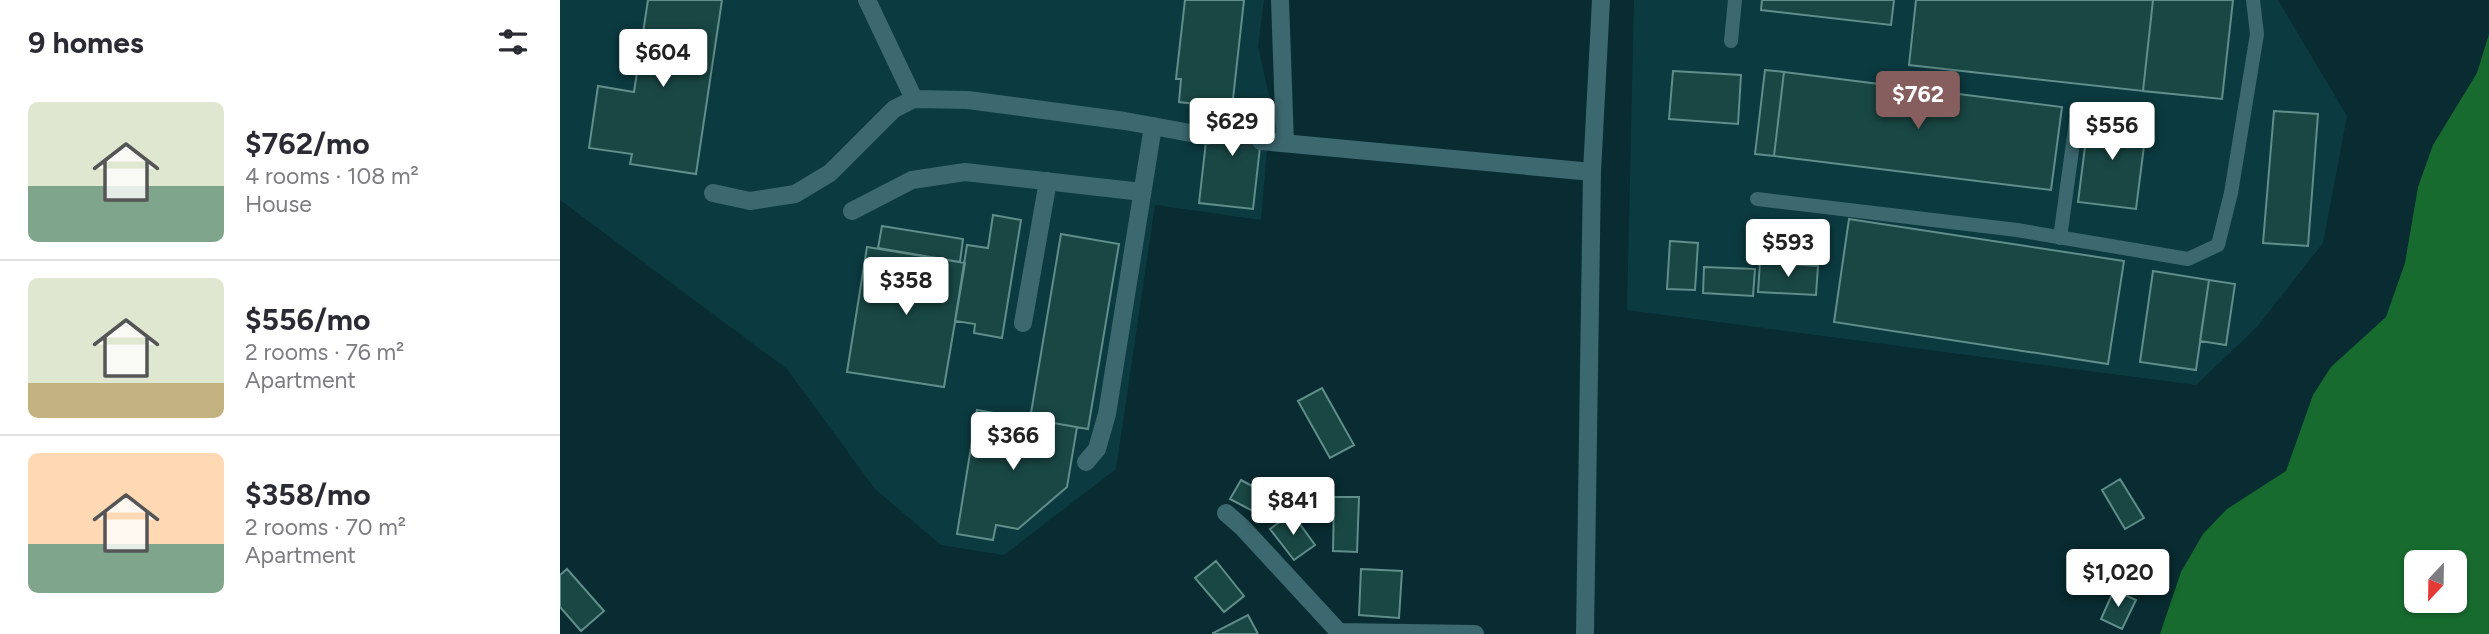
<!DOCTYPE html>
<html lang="en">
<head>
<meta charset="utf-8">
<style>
  body { margin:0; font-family:Figtree,sans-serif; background:#f7f7f7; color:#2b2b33; height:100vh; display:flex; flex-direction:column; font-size:26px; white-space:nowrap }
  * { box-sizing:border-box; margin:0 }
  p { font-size:23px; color:#7c7c81 }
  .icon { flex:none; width:38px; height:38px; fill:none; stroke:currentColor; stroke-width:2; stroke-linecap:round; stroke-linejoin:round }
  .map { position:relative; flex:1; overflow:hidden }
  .sheet { display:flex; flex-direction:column; background:#fff; width:560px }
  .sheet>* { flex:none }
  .needle { width:46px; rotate:202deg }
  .controls { position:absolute; left:1844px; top:550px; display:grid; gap:14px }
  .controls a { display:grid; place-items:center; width:63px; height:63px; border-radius:10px; background:#fff; box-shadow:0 2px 5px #0004; font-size:35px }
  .price { position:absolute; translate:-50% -60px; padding:0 16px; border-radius:7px; background:#fff; color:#222; font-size:23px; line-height:46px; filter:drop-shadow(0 2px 4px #0008) }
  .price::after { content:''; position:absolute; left:50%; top:42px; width:21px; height:16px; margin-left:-10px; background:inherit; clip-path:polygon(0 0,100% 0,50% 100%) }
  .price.selected { background:#865e5d; color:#fff }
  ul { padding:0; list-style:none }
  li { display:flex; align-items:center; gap:21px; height:175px; padding:0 28px }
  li+li { border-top:2px solid #e1e1e2 }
  li span { display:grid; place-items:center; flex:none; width:196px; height:140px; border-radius:10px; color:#555 }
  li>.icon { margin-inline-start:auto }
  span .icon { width:84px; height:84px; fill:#fffc; stroke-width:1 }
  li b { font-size:30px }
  h2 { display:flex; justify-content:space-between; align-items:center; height:84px; padding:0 28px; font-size:30px }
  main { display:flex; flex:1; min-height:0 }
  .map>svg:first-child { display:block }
  .built { fill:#0b3a40 }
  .water { fill:#186b2f; fill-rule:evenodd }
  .building { fill:#194744; stroke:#608e8a; stroke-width:2 }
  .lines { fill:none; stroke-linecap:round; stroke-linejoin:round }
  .minor-tunnel { stroke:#24464b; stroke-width:18; stroke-dasharray:18 9; stroke-linecap:butt }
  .service { stroke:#3c686f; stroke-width:14 }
  .minor { stroke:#3c686f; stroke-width:18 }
</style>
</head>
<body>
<main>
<section class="sheet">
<h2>9 homes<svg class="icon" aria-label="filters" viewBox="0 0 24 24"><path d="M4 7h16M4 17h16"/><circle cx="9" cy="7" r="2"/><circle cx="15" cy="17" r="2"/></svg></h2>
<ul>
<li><span style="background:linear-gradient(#dfe7d0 60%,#7fa58c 0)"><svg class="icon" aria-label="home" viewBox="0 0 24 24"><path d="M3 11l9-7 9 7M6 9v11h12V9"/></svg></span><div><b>$762/mo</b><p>4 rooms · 108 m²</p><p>House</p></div></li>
<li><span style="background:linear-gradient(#dfe7d0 75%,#c2b280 0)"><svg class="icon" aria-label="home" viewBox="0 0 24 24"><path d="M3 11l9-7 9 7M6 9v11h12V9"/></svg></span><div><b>$556/mo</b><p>2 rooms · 76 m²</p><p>Apartment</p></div></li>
<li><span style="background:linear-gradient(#ffd9b3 65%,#7fa58c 0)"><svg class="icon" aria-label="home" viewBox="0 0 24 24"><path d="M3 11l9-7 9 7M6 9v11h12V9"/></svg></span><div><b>$358/mo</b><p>2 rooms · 70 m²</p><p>Apartment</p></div></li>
</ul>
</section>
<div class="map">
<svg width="1929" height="634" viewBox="0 0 1929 634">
  <rect width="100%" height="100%" fill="#082c31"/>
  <path class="built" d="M 0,0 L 704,0 L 698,46 L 711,104 L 701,220 L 595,205 L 556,469 L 444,555 L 381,545 L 315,489 L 227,369 L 0,200 Z
    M 1074,0 L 1718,0 L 1787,116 L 1763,243 L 1697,327 L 1636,385 L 1067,310 Z"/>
  <path class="water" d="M 1929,34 L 1929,634 L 1600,634 L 1621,572 L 1643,534 L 1667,509 L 1726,471 L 1753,395 L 1771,367 L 1826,317 L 1845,263 L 1858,187 L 1873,145 L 1917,73 ZM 1857,562 L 1895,562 L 1895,600 L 1857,600 Z"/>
  <path class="building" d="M 88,0 L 162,0 L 136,174 L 70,164 L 72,154 L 29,148 L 38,86 L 74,92 Z
    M 625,0 L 684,0 L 672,108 L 619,102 L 621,79 L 616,79 Z
    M 1202,0 L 1334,0 L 1331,25 L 1201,10 Z
    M 1356,0 L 1593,0 L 1583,91 L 1349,65 Z
    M 1593,0 L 1673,0 L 1662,99 L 1583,91 Z
    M 1205,70 L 1224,72 L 1214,156 L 1195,154 Z
    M 1113,71 L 1181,75 L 1178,124 L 1109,119 Z
    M 1224,72 L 1502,107 L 1491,190 L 1214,156 Z
    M 650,106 L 704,112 L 693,209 L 639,203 Z
    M 1714,111 L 1758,114 L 1748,246 L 1703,243 Z
    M 1529,115 L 1587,122 L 1576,209 L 1518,202 Z
    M 433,215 L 461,220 L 442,338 L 414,333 L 415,324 L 395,321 L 407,245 L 428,248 Z
    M 1289,219 L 1564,261 L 1548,364 L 1274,322 Z
    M 322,226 L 403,239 L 400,262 L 318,248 Z
    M 501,234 L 559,244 L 528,429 L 470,419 Z
    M 1110,241 L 1138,243 L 1135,290 L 1107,289 Z
    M 307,247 L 405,263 L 384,387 L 287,372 Z
    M 1200,262 L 1258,266 L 1256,295 L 1198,292 Z
    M 1144,267 L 1195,269 L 1193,296 L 1143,293 Z
    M 1593,271 L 1649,280 L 1636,370 L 1580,362 Z
    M 1649,280 L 1675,284 L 1666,345 L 1640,341 Z
    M 762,388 L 794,445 L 770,458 L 738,401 Z
    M 417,410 L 517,427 L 507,487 L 458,529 L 436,525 L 433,540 L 397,534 Z
    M 1560,479 L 1584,518 L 1565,529 L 1542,490 Z
    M 681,480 L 718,500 L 708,519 L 670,499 Z
    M 774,497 L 799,497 L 797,552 L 773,551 Z
    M 732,513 L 755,545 L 734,560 L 710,529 Z
    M 656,561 L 684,596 L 664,612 L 635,578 Z
    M 7,569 L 44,611 L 21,631 L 0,607 L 0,575 Z
    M 801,569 L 842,571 L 839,618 L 799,615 Z
    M 1554,590 L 1576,600 L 1562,629 L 1541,619 Z
    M 688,615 L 698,634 L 653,634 L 653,633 Z"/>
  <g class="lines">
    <path class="minor-tunnel" d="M 647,136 L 701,141"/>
    <path class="service" d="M 1171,41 L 1175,0
      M 1197,199 L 1457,230 L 1628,259 L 1658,245 L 1671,193 L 1697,34 L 1693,0
      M 1500,238 L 1516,121"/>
    <path class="minor" d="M 307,0 L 354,99
      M 720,0 L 725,143
      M 701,141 L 1032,172
      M 153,193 L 190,201 L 235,194 L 270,173 L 334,109 L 354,99 L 408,100 L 565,121 L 647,136
      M 292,211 L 352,180 L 405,172 L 582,192
      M 463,323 L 488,181
      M 526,462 L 537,449 L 547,414 L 593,126
      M 666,513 L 682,527 L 779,632 L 915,634
      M 1025,634 L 1032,172 L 1041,0"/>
  </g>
</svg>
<div class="controls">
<a><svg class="needle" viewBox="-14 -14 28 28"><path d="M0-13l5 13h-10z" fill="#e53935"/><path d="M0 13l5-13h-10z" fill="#7c7c81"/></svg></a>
</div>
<b class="price" style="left:103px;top:89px">$604</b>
<b class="price selected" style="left:1358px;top:131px">$762</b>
<b class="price" style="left:672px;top:158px">$629</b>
<b class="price" style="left:1552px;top:162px">$556</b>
<b class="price" style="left:1228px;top:279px">$593</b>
<b class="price" style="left:346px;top:317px">$358</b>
<b class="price" style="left:453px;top:472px">$366</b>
<b class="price" style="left:733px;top:537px">$841</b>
<b class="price" style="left:1558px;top:609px">$1,020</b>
</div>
</main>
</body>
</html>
